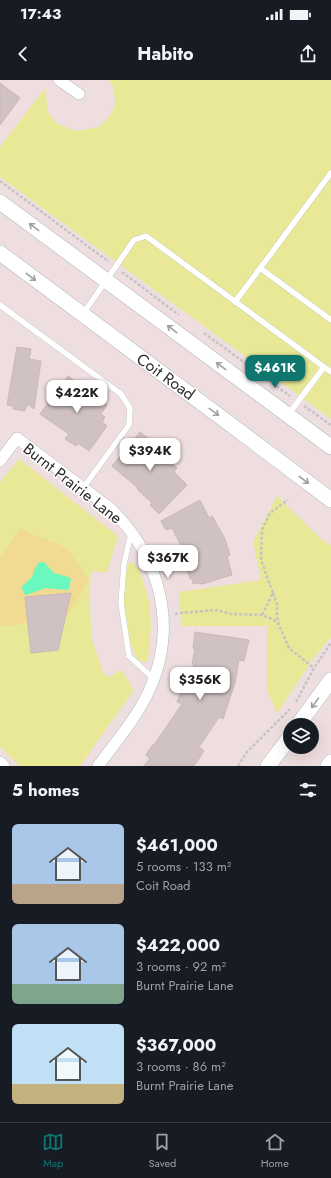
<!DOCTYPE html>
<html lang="en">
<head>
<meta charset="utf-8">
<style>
  body { margin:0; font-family:Jost,sans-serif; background:#242831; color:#f1f3f6; height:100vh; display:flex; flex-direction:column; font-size:15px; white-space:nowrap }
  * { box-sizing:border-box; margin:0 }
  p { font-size:13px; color:#9ea1a6 }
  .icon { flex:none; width:22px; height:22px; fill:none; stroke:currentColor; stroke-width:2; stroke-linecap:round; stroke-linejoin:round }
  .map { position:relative; height:686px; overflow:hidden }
  .sheet { display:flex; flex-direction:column; background:#171b24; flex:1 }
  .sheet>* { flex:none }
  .controls { position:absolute; left:283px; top:638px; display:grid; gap:8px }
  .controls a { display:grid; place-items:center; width:36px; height:36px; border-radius:50%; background:#171b24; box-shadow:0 4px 16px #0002; font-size:20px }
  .price { position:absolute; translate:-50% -34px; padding:0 9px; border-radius:8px; background:#fff; color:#222; font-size:13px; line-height:26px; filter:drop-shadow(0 1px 2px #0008) }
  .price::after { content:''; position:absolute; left:50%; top:24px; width:12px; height:9px; margin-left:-6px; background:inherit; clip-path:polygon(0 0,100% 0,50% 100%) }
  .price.active { background:#0f766e; color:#fff }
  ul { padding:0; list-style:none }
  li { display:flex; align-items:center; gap:12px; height:100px; padding:0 12px }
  li span { display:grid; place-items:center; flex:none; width:112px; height:80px; border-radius:6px; color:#555 }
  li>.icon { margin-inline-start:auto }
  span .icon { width:48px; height:48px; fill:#fffc; stroke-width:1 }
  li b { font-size:17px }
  h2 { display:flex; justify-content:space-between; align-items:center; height:48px; padding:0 12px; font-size:17px }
  .status { display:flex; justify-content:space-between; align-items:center; height:28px; padding:0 20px; background:#171b24; direction:ltr }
  .status svg { height:11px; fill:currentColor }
  header { display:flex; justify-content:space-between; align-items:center; height:52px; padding:0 12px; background:#171b24; font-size:18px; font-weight:700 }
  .tabs { display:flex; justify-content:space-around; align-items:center; height:56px; border-top:1px solid #363941; background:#171b24; font-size:11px; color:#9ea1a6 }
  .tabs a { display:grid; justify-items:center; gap:2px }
  .tabs .active { color:#0f766e }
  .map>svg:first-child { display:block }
  .green { fill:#e9e896 }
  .pitch { fill:#f1da92 }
  .water { fill:#6af8bf }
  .building { fill:#d0c2c3; stroke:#cbb7b7 }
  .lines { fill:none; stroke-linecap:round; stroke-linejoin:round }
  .service-casing { stroke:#aebbbd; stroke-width:6 }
  .minor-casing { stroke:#aebbbd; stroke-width:12 }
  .secondary-casing { stroke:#aebbbd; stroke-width:16 }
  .path { stroke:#c4c4c4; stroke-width:2.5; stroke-dasharray:3 2; stroke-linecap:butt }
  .service { stroke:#fff; stroke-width:5.5 }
  .minor { stroke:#fff; stroke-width:11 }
  .secondary { stroke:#fff; stroke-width:15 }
  .oneway { stroke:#a0a0a0 }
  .labels { text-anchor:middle; stroke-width:3; stroke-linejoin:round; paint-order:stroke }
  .street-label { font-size:16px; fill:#2c2c2c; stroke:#fff }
</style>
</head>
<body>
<div class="status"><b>17:43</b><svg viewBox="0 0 49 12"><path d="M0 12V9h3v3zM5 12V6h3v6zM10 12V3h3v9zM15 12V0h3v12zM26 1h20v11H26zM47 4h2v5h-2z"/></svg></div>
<header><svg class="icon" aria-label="back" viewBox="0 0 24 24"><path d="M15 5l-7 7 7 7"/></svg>Habito<svg class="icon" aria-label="share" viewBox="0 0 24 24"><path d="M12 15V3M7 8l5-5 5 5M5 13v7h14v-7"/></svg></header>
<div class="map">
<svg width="331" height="686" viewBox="0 0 331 686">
  <rect width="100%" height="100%" fill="#efdedf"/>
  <path class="green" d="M 109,0 L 331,0 L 331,339 L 0,97 L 0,67 L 45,8 L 48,32 L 56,43 L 75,51 L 99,47 L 109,37 L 115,25 L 114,9 Z
    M 19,379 L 118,456 L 107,493 L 91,491 L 89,520 L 92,559 L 103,593 L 109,597 L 122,590 L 134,610 L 80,686 L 20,686 L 0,667 L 0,402 Z
    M 277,416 L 322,460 L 331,465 L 331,557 L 313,579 L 277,634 L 267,610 L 267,546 L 181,546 L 179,512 L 261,500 L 253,462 Z
    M 132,482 L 140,491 L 149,521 L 151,545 L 148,580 L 144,583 L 137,579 L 128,558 L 123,527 L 124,499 L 128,484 Z"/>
  <path class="pitch" d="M 20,449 L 67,468 L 89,501 L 67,536 L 7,546 L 0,546 L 0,477 Z"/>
  <path class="water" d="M 44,482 L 54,493 L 68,497 L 71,499 L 69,509 L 66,510 L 46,508 L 26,515 L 24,513 L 21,507 L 32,497 L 34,491 L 38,483 Z"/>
  <path class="building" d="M 0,3 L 20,18 L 0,45 Z
    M 17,267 L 31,269 L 29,279 L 41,281 L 34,329 L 27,324 L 25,331 L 13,329 L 14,326 L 7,325 Z
    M 68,296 L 107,325 L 101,334 L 105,337 L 102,342 L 107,346 L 89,371 L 78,363 L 76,366 L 65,359 L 69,354 L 40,334 Z
    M 140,352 L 150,360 L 154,360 L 161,365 L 162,374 L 177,388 L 174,392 L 187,405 L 159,434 L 150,425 L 152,423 L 137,409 L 138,408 L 112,386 Z
    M 200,420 L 209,438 L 212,436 L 225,459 L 230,475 L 227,476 L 232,495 L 202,504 L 197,503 L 193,504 L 192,498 L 190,499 L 183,476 L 186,475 L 172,448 L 166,450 L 161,441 Z
    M 71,513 L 58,570 L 31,573 L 25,517 Z
    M 195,552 L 249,560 L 244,581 L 239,580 L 235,603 L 223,639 L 219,637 L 199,667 L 204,671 L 194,686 L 144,686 L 150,678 L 146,675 L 153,664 L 154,665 L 182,624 L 177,622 L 181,612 L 183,612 L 185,611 L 194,585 L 192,584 L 195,569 L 193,568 Z"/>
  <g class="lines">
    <g class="service-casing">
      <path id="service" d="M 260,188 L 331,240
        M 235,222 L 331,93
        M 0,225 L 121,314 L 130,328 L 129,345 L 83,408
        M 83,234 L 134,160 L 146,156 L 324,287 L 288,335
        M 324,287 L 331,292
        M 131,454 L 124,484 L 121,523 L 129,576 L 154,599"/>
    </g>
    <g class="minor-casing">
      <path id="minor" d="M 59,0 L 79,14
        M 0,381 L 17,358 L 111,429 C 161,478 179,548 148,613 C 135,640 115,663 98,686
        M 0,682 L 4,686"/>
    </g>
    <g class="secondary-casing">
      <path id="secondary" d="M 0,122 L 331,367
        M 0,173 L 230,344 L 331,420
        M 298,645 L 331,600
        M 268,686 L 290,657
        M 328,686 L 331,682"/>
    </g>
    <path class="path" d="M 0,101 L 109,182
      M 122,192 L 179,235
      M 204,253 L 290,316
      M 304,326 L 331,345
      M 273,513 L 277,524 L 277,536 L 279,545
      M 175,534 L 180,533 L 217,530 L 231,534 L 262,535 L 274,540 L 279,545 L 289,568 L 314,588
      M 262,535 L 273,513 L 261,480 L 262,450 L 270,433 L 288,420
      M 296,622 L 314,588 L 331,563
      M 238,686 L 247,672 L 290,629"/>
    <use href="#service" class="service"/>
    <use href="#minor" class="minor"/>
    <use href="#secondary" class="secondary"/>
  </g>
  <defs><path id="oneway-shaft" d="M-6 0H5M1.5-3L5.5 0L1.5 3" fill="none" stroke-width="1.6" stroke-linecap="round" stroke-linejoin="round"/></defs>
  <g class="oneway">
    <use href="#oneway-shaft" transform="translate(34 147) rotate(-143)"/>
    <use href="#oneway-shaft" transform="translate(31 197) rotate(37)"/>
    <use href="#oneway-shaft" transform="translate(172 249) rotate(-143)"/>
    <use href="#oneway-shaft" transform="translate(221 286) rotate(-143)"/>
    <use href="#oneway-shaft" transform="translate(214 332) rotate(36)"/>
    <use href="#oneway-shaft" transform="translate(304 400) rotate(37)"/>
    <use href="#oneway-shaft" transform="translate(315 623) rotate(126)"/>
  </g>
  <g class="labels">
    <g class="street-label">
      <text transform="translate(166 296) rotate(36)" y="6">Coit Road</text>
      <text transform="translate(73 403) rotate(38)" y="6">Burnt Prairie Lane</text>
    </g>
  </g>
</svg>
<div class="controls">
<a><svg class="icon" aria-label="layers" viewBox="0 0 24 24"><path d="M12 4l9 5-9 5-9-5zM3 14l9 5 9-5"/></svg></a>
</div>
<b class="price active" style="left:275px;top:309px">$461K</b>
<b class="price" style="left:77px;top:334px">$422K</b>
<b class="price" style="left:150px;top:392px">$394K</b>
<b class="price" style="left:168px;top:499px">$367K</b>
<b class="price" style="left:200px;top:621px">$356K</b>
</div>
<section class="sheet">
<h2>5 homes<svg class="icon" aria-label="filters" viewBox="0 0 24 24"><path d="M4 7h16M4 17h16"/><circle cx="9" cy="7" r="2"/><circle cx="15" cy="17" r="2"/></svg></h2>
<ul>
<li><span style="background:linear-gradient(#a9c7e8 75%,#b9a48a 0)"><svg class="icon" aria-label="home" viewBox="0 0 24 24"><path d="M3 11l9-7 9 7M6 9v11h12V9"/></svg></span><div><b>$461,000</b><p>5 rooms · 133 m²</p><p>Coit Road</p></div></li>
<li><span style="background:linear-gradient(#a9c7e8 75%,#7fa58c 0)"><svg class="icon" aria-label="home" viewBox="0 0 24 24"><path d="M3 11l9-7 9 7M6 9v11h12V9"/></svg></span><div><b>$422,000</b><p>3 rooms · 92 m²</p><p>Burnt Prairie Lane</p></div></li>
<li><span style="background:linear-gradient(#bfe0f5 75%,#c2b280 0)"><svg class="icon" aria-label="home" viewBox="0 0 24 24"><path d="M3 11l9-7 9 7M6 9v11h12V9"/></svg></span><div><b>$367,000</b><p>3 rooms · 86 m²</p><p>Burnt Prairie Lane</p></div></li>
</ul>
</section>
<nav class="tabs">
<a class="active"><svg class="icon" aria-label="map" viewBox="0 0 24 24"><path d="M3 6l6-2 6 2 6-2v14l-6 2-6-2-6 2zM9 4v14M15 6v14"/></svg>Map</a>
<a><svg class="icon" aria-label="saved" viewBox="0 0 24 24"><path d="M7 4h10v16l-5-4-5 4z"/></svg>Saved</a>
<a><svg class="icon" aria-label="home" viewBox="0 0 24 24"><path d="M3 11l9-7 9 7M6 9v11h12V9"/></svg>Home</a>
</nav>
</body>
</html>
